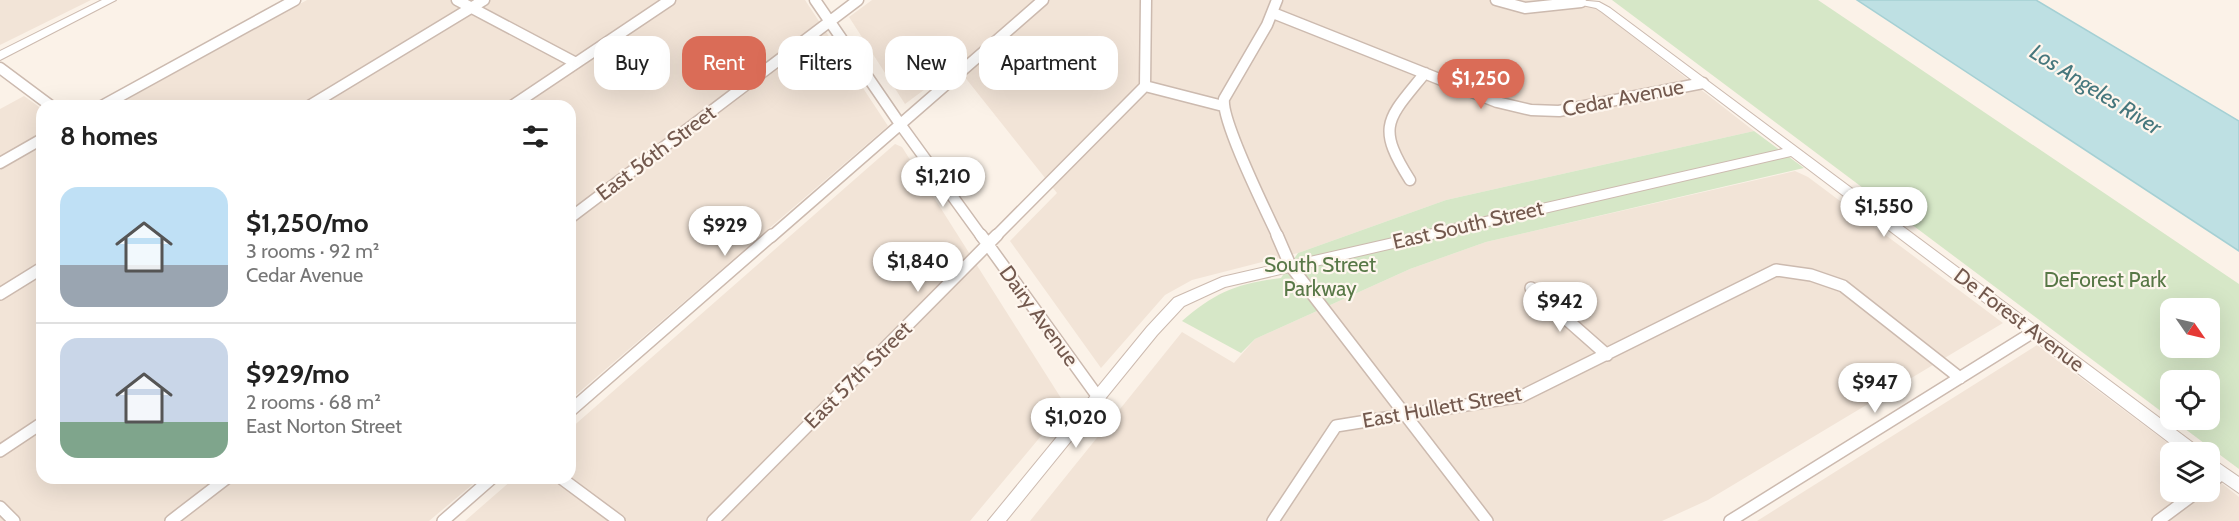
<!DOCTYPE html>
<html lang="en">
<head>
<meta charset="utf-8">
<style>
  body { margin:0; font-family:Cabin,sans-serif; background:#f2f2f2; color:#222; height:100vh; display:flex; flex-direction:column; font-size:22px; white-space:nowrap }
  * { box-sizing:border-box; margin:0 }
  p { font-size:20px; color:#767676 }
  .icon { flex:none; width:33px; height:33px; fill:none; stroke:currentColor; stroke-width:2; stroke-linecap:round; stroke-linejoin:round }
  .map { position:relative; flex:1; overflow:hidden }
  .side { position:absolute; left:36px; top:100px; width:540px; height:384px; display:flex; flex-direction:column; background:#fff; border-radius:18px; box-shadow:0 6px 24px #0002 }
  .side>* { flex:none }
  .guide { position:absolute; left:594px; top:36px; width:570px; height:54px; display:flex; gap:12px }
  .needle { width:39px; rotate:124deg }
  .controls { position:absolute; left:2160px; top:298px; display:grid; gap:12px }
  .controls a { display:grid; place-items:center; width:60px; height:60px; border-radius:12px; background:#fff; box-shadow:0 6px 24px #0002; font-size:30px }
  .price { position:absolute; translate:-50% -51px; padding:0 14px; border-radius:21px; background:#fff; color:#222; font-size:20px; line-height:39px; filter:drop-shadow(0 2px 3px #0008) }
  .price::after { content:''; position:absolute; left:50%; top:36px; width:18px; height:14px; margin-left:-9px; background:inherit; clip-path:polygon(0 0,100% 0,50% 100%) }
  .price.active { background:#da6c57; color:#fff }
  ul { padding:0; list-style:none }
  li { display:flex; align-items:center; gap:18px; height:150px; padding:0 24px }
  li+li { border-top:2px solid #e0e0e0 }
  li span { display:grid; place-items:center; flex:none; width:168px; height:120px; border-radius:18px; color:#555 }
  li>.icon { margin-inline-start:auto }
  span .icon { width:72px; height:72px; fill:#fffc; stroke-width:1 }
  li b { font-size:26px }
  h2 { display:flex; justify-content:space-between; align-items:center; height:72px; padding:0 24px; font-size:26px }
  .tag { padding:0 21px; border-radius:18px; background:#fff; box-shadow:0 6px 24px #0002; font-size:21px; line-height:54px }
  .tag.active { background:#da6c57; color:#fff }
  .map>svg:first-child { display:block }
  .residential { fill:#f2e4d7 }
  .green { fill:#d6e7c7; fill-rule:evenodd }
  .water { fill:#bee0e3; stroke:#a5d0d4; stroke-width:1.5 }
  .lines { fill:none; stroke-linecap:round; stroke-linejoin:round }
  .minor-far1-casing { stroke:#ccbaaf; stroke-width:13 }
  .minor-casing { stroke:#ccbaaf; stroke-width:14 }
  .tertiary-casing { stroke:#ccbaaf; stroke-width:2 }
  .minor-far1 { stroke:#fff; stroke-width:10 }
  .minor { stroke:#fff; stroke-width:11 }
  .tertiary { fill:#fff; fill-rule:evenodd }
  .labels { text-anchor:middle; stroke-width:4.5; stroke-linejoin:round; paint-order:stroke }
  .street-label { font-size:21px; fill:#73594e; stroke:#fef6ee }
  .park-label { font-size:21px; fill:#587847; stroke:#fef6ee }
  .water-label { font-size:22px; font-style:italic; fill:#46777d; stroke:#fef6ee }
</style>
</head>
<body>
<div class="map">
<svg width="2239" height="521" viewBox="0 0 2239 521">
  <rect width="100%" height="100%" fill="#fbf2e8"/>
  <path class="residential" d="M 0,0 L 91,0 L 0,45 Z
    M 307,0 L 805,0 L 888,126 L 570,400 L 570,106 L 115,106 Z
    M 872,0 L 1586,0 L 1754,131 L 1446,200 L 1298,253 L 1192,280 L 1165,295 L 1101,368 L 1010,241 L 1057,193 L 956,66 L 905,104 L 849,17 Z
    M 24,96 L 42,109 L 42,134 L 0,158 L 0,109 Z
    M 895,144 L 902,147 L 1066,406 L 970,521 L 465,521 L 513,479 L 570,478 L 570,429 Z
    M 42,147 L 42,478 L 479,479 L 429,521 L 0,521 L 0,170 Z
    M 1795,171 L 1808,177 L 2003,323 L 1708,500 L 1662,521 L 1030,521 L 1182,332 L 1234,363 L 1255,339 L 1410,269 L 1486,242 Z
    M 2037,345 L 2181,453 L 2170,453 L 2170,492 L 2210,492 L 2210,474 L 2239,497 L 2239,521 L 1757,521 Z"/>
  <path class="green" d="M 1612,0 L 1818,0 L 2239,284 L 2239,469 L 2173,420 L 2210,420 L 2210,381 L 2170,381 L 2170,418 ZM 2170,309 L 2210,309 L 2210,348 L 2170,348 Z
    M 1754,131 L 1804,168 L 1486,242 L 1410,269 L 1255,339 L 1241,353 L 1182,321 C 1215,292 1238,283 1281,278 L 1298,253 L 1446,200 Z"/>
  <path class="water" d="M 1857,0 L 2036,0 L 2239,121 L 2239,251 Z"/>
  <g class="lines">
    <g class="minor-far1-casing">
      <path id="minor-far1" d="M 457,0 L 576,63
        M 815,0 L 900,124 L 982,237
        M 1277,0 L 1267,25 L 1224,99 C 1221,121 1266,211 1278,237
        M 1496,0 L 1525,8 L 1581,2
        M 1273,13 L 1497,102 L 1531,110 L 1559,111 L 1703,83
        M 0,68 L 51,106
        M 1145,86 L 1223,106
        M 102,106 L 295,0
        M 309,106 L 484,0
        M 512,106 L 670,0
        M 0,163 L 42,139
        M 1410,180 C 1375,125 1388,119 1425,73
        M 570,218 L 858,0
        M 771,237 L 1043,0
        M 995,237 L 1145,86 L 1146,0"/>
    </g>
    <g class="minor-casing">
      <path id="minor" d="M 981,235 L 1098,397
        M 1277,235 L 1290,265 L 1487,521
        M 1531,288 L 1607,355
        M 0,294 L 42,268
        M 570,411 L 772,235
        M 0,451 L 42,423
        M 561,478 L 619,521
        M 2210,483 L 2222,474
        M 0,507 L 14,521
        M 171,521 L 227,478
        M 443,521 L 492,478
        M 713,521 L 997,235
        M 1273,521 L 1336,426 L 1522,396 L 1776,270 L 1811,275 L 1843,286 L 1960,378
        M 1730,521 L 2035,331
        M 2158,521 L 2197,492"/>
    </g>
    <g class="tertiary-casing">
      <path id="tertiary" d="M 102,0 L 116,0 L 0,60 L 0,51 Z
        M 1577,0 L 1599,2 L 1610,8 L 2200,448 L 2203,453 L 2183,453 L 1791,156 L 1225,287 L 1184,306 L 1157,335 L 1006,521 L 988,521 L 1147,327 L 1174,298 L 1222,277 L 1783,149 L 1602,12 L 1596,8 L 1577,4 Z
        M 2210,457 L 2239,477 L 2239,493 L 2210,473 Z"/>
    </g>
    <use href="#minor-far1" class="minor-far1"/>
    <use href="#minor" class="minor"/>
    <use href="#tertiary" class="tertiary"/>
  </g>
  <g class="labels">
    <g class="street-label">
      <text transform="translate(1623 98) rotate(-11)" y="7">Cedar Avenue</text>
      <text transform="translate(656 153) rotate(-37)" y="7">East 56th Street</text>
      <text transform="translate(1468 225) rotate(-13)" y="7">East South Street</text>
      <text transform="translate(1039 316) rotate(54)" y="7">Dairy Avenue</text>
      <text transform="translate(2019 320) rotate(37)" y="7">De Forest Avenue</text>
      <text transform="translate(858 375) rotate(-45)" y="7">East 57th Street</text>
      <text transform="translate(1442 407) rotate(-10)" y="7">East Hullett Street</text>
    </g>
    <g class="park-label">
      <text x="1320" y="272">South Street<tspan x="1320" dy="24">Parkway</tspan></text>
      <text x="2105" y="287">DeForest Park</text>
    </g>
    <g class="water-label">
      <text transform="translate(2096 89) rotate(32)" y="8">Los Angeles River</text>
    </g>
  </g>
</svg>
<div class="controls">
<a><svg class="needle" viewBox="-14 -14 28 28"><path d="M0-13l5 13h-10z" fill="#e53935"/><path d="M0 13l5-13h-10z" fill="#767676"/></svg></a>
<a><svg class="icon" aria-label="locate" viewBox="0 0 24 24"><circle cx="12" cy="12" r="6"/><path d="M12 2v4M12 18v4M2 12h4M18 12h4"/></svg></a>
<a><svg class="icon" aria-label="layers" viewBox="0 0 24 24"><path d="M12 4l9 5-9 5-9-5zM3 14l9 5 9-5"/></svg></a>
</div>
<b class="price active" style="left:1481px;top:110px">$1,250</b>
<b class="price" style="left:943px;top:208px">$1,210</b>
<b class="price" style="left:1884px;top:238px">$1,550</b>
<b class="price" style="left:725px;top:257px">$929</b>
<b class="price" style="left:918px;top:293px">$1,840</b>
<b class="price" style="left:1560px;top:333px">$942</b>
<b class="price" style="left:1875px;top:414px">$947</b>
<b class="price" style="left:1076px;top:449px">$1,020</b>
<div class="guide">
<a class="tag">Buy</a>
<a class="tag active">Rent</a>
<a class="tag">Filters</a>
<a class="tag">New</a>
<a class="tag">Apartment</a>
</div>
<section class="side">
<h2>8 homes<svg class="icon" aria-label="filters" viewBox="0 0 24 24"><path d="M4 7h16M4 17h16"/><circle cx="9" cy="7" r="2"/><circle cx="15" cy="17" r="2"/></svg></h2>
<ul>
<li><span style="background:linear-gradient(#bfe0f5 65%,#9aa5b1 0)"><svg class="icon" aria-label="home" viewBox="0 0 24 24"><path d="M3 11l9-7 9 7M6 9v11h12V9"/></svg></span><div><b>$1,250/mo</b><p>3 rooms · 92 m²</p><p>Cedar Avenue</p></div></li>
<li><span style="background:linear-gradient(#c9d6e8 70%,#7fa58c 0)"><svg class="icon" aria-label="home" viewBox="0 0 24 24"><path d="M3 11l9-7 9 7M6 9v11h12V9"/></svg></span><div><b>$929/mo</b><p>2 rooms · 68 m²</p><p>East Norton Street</p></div></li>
</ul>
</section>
</div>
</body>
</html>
